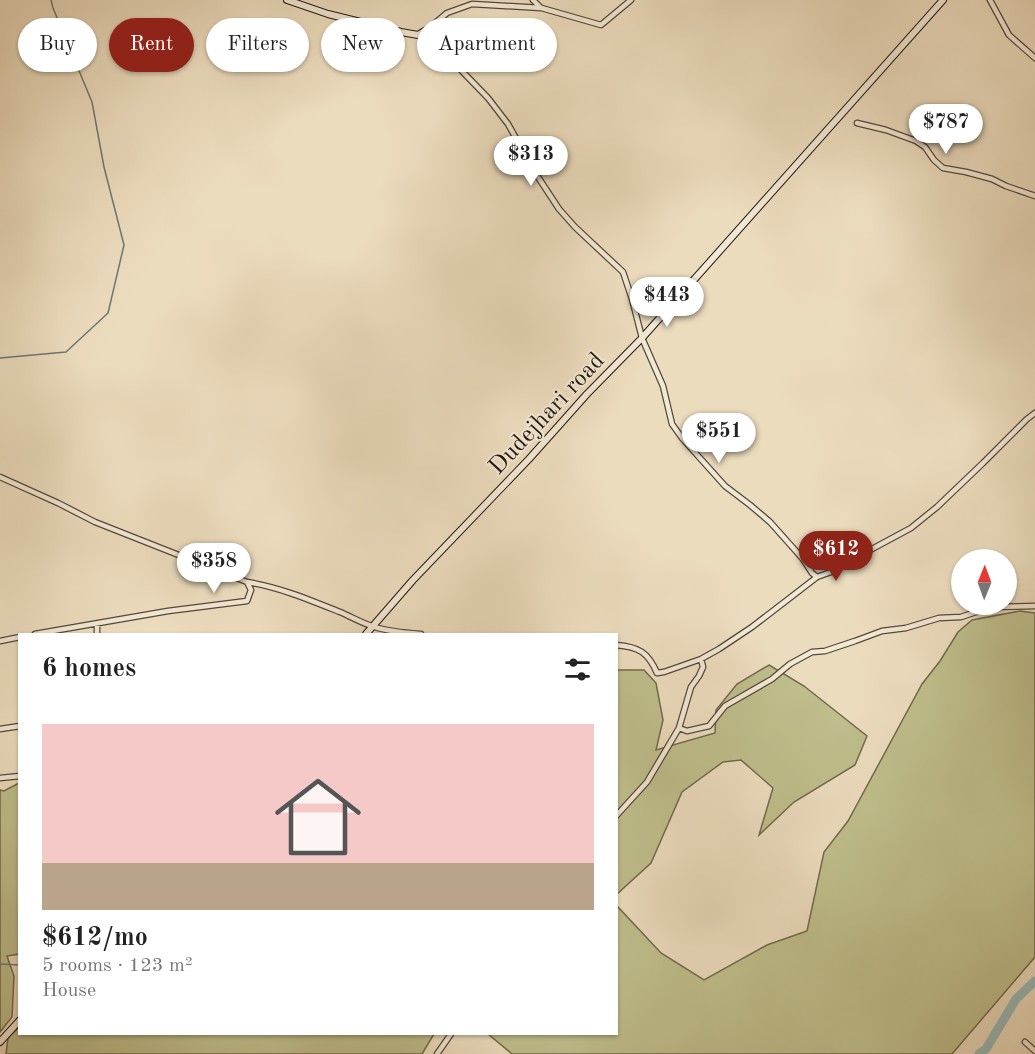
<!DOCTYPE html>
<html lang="en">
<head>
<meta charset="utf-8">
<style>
  body { margin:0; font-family:"Old Standard TT",serif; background:#f6f6f6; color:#222; height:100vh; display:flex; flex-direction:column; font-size:22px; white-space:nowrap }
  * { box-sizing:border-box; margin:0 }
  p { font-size:20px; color:#767676 }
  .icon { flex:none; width:33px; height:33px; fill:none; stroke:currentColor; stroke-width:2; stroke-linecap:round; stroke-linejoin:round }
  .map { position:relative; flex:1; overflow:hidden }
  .side { position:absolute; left:18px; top:633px; width:600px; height:402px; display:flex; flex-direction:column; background:#fff; border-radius:0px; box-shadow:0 2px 4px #0004 }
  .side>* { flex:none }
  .top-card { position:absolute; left:18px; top:18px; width:600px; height:54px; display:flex; gap:12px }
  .needle { width:39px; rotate:1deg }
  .fabs { position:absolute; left:951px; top:549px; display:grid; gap:12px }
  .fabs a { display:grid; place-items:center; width:66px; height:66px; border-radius:50%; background:#fff; box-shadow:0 2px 4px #0004; font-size:30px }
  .price { position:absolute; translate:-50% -51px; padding:0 14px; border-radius:21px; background:#fff; color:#222; font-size:20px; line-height:39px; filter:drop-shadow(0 2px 3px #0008) }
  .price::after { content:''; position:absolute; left:50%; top:36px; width:18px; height:14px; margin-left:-9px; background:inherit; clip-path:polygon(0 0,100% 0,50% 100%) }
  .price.current { background:#8f2418; color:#fff }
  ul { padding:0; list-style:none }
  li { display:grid; align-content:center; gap:12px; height:318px; padding:0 24px }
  li span { display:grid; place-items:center; height:186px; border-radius:0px; color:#555 }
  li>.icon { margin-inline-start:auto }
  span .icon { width:108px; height:108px; fill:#fffc; stroke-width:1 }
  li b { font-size:26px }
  h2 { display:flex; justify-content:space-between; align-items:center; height:72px; padding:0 24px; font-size:26px }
  .tag { padding:0 21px; border-radius:27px; background:#fff; box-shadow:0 2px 4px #0004; font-size:21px; line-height:54px }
  .tag.current { background:#8f2418; color:#fff }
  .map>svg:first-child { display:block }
  .green { fill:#bfbe8c; stroke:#706a4d; stroke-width:1.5 }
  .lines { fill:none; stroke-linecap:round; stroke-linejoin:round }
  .stream { stroke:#6a7975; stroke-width:1.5 }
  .river { stroke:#9abab9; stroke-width:9 }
  .street-casing { stroke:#54483a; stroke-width:7 }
  .secondary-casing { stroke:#22170e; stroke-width:8 }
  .street { stroke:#f3e8d5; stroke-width:4.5 }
  .secondary { stroke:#f3e8d5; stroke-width:6 }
  .labels { text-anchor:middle; stroke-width:4.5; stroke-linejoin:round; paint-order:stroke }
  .street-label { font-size:24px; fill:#22170e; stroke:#f3e8d5 }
</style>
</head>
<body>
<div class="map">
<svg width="1035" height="1054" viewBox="0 0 1035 1054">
  <rect width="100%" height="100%" fill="#ecdcbe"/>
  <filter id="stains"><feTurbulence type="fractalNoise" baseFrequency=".00333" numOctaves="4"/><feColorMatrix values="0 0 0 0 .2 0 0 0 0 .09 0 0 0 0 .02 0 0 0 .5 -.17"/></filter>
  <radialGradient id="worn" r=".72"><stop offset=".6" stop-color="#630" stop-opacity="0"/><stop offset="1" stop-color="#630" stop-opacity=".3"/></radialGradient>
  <path class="green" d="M 1020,611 L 1035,613 L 1035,957 L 952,1054 L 512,1054 L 488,1034 L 616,1034 L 617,906 L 661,953 L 704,980 L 767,945 L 807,931 L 824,852 L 848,821 L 922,684 L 940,661 L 958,632 L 972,620 Z
    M 769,665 L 804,686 L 867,736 L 855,765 L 794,802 L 759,835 L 773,788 L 741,760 L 723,762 L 682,792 L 651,863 L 617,894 L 617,670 L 644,670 L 656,683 L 663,720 L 656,750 L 715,733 L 716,710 L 737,684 Z
    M 19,783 L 19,954 L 7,956 L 14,976 L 12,1017 L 0,1032 L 0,790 L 4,791 Z
    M 19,1027 L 20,1034 L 434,1034 L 422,1054 L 6,1054 L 8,1038 Z"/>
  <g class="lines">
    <path class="stream" d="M 0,358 L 66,352 L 108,313 L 124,245 L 104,167 L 92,102 L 53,8 L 51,0
      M 0,964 L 20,965"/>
    <path class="river" d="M 979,1054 L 986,1049 L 1016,999 L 1035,981"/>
    <g class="street-casing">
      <path id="street" d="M 533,0 L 541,8 L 472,4 L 447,13 L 428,29 L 444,45 L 459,68 L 488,98 L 508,124 L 536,174 L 559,209 L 575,227 L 623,272 L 632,299 L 642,338 L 663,386 L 672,424 L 682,438 L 725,486 L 750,505 L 770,522 L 803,559 L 812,573 L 817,577
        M 990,0 L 1009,35 L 1035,58
        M 538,7 L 601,25 L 631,0
        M 857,123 L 886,130 L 916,141 L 925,147 L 934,160 L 943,168 L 966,172 L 992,179 L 1006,186 L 1035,196
        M 0,477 L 58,503 L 95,522 L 247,582 L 251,590 L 247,601 L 168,611 L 35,634
        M 247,582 C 279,587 310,600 340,612 C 352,617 363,624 375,627 C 390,632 406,633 421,634
        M 97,624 L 97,634
        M 0,641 L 20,637
        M 616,645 C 639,647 648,652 657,673 L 664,672 L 701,659 L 719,649 L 752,627 L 817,577 L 831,572 L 859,556 L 911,528 L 937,507 L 983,463 L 1027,419 L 1035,413
        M 679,728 L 687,731 L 709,726 L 725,706 L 772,679 L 790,664 L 812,652 L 825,651 L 855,641 L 882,631 L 906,628 L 939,618 L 961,617 L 991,607 L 1035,606
        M 0,729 L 20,726
        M 0,778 L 20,776
        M 616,816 L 647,782 L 679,728 L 691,687 L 699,676 L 703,667 L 701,659
        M 1025,1042 L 1035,1051
        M 437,1054 L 451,1034"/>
    </g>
    <g class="secondary-casing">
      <path id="secondary" d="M 287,0 L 328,14 L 401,32 L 418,35 L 428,29
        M 366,634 L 413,580 L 529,459 L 587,394 L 642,338 L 943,0
        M 0,1042 L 20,1020"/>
    </g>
    <use href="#street" class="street"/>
    <use href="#secondary" class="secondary"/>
  </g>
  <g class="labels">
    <g class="street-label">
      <text transform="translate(546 413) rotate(-47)" y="8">Dudejhari road</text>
    </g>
  </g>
  <rect width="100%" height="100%" filter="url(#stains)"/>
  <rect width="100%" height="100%" fill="url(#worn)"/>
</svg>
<div class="fabs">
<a><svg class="needle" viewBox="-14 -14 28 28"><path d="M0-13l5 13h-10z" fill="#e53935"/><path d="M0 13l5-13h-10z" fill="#767676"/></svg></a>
</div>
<b class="price" style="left:946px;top:155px">$787</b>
<b class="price" style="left:531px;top:187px">$313</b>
<b class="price" style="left:667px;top:328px">$443</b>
<b class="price" style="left:719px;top:464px">$551</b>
<b class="price current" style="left:836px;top:582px">$612</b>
<b class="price" style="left:214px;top:594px">$358</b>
<div class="top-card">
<a class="tag">Buy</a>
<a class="tag current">Rent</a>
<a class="tag">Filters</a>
<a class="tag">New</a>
<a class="tag">Apartment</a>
</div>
<section class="side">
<h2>6 homes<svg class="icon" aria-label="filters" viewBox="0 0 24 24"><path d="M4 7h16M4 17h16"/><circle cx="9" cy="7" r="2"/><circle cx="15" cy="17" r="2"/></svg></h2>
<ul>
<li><span style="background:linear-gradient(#f6c9c9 75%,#b9a48a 0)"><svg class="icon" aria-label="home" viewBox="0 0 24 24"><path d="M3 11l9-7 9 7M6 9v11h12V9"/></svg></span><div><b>$612/mo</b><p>5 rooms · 123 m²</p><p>House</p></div></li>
</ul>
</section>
</div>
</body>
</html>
